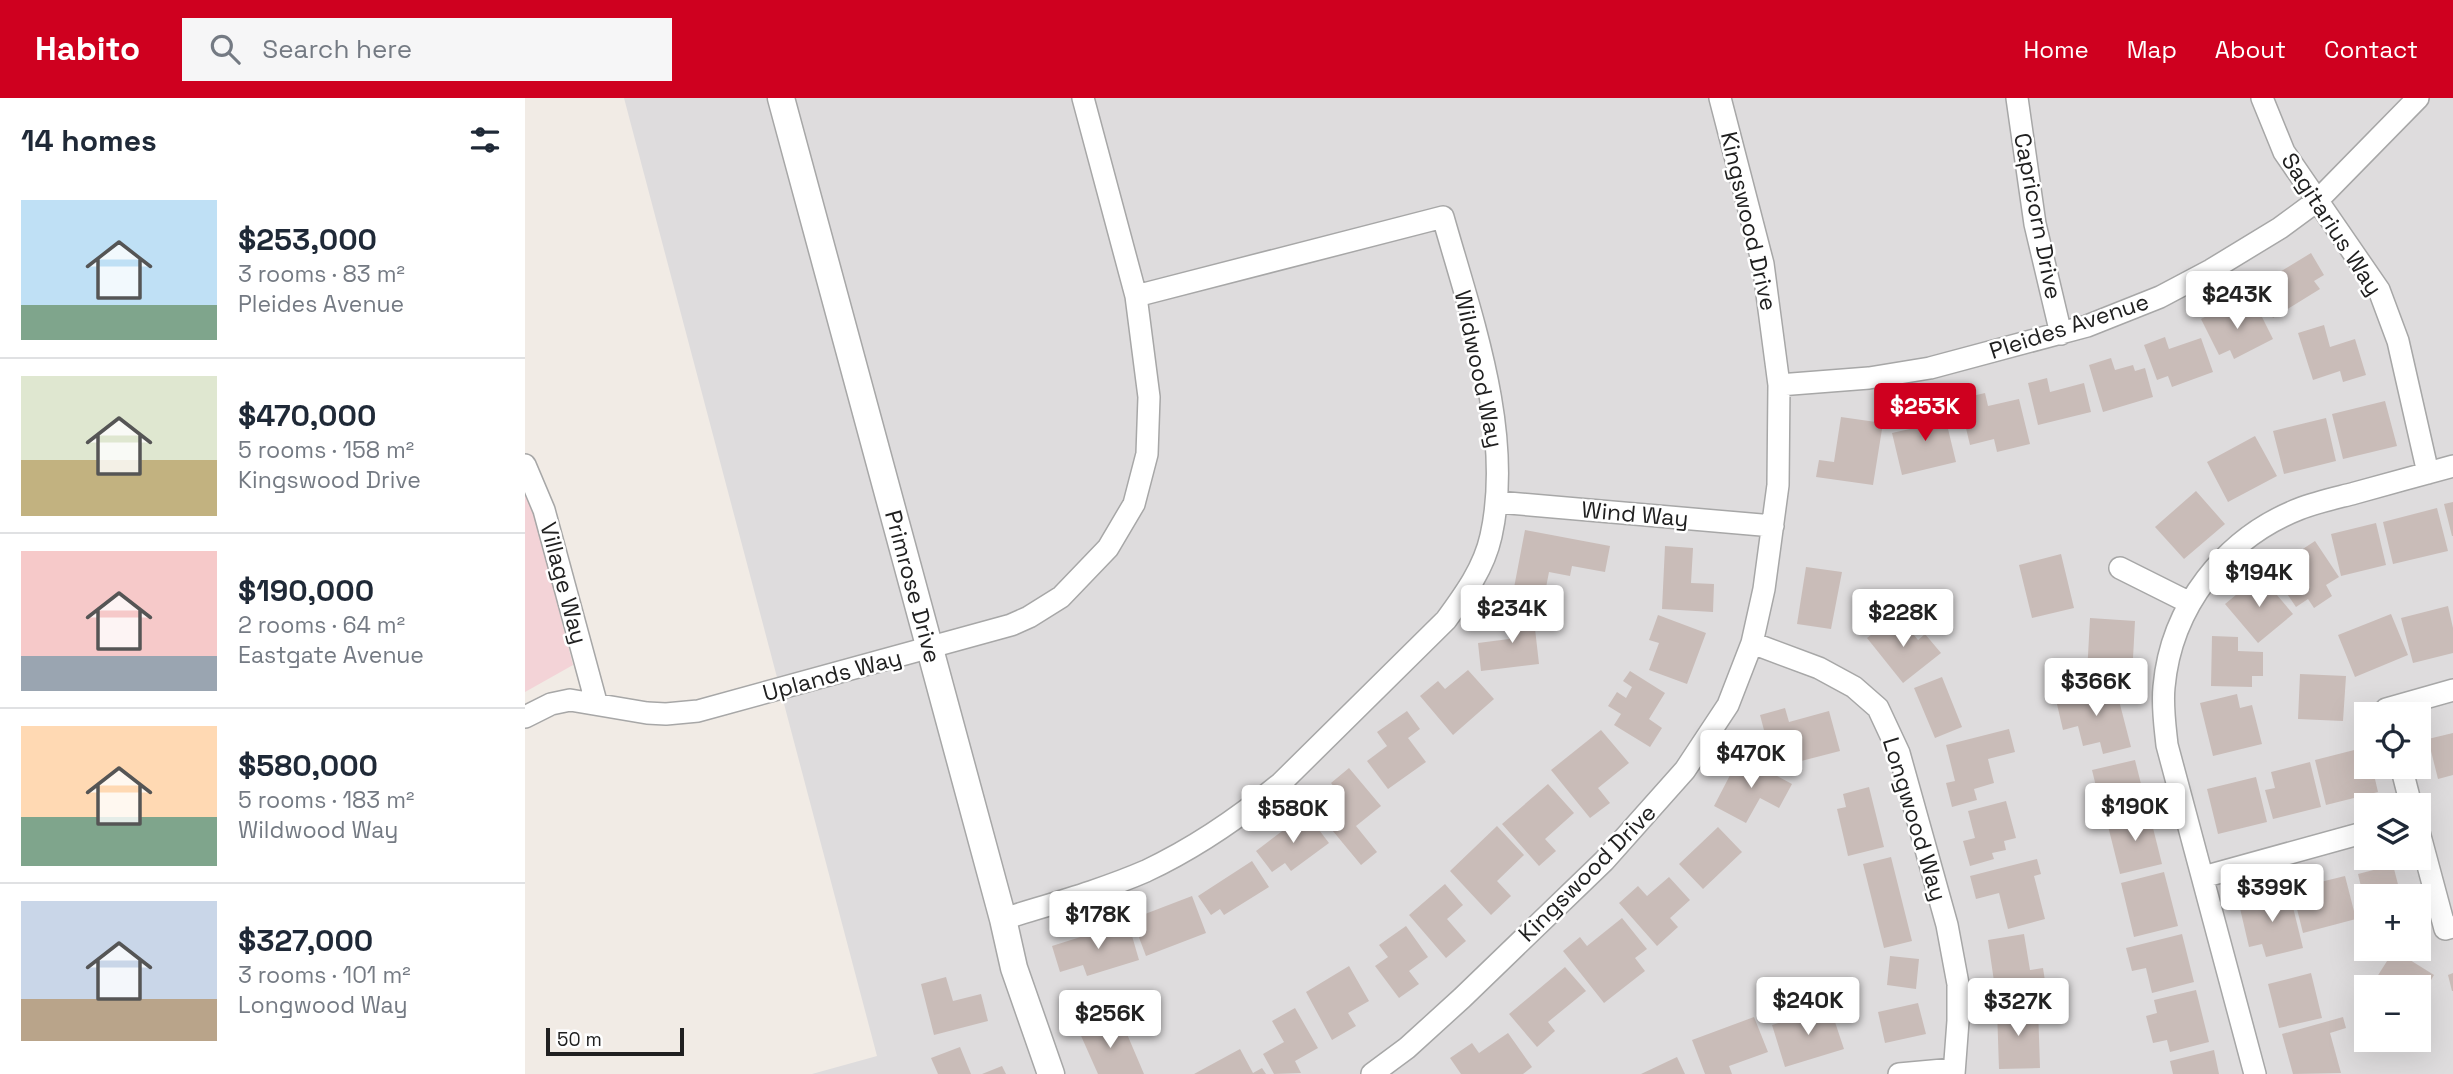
<!DOCTYPE html>
<html lang="en">
<head>
<meta charset="utf-8">
<style>
  body { margin:0; font-family:"Space Grotesk",sans-serif; background:#f6f6f7; color:#1f2937; height:100vh; display:flex; flex-direction:column; font-size:26px; white-space:nowrap }
  * { box-sizing:border-box; margin:0 }
  p { font-size:23px; color:#747a83 }
  .icon { flex:none; width:38px; height:38px; fill:none; stroke:currentColor; stroke-width:2; stroke-linecap:round; stroke-linejoin:round }
  .map { position:relative; flex:1; overflow:hidden }
  .drawer { display:flex; flex-direction:column; background:#fff; width:525px }
  .drawer>* { flex:none }
  .controls { position:absolute; left:1829px; top:604px; display:grid; gap:14px }
  .controls a { display:grid; place-items:center; width:77px; height:77px; border-radius:0px; background:#fff; box-shadow:0 7px 28px #0002; font-size:35px }
  .scale { position:absolute; left:21px; bottom:18px; width:138px; box-sizing:border-box; padding-left:7px; border:4px solid #202020; border-top:0; font-size:19px; line-height:24px; white-space:nowrap; color:#202020; -webkit-text-stroke:5px #fff; paint-order:stroke }
  .price { position:absolute; translate:-50% -60px; padding:0 16px; border-radius:7px; background:#fff; color:#222; font-size:23px; line-height:46px; filter:drop-shadow(0 2px 4px #0008) }
  .price::after { content:''; position:absolute; left:50%; top:42px; width:21px; height:16px; margin-left:-10px; background:inherit; clip-path:polygon(0 0,100% 0,50% 100%) }
  .price.on { background:#cf001f; color:#fff }
  ul { padding:0; list-style:none }
  li { display:flex; align-items:center; gap:21px; height:175px; padding:0 21px }
  li+li { border-top:2px solid #e0e1e3 }
  li span { display:grid; place-items:center; flex:none; width:196px; height:140px; border-radius:0px; color:#555 }
  li>.icon { margin-inline-start:auto }
  span .icon { width:84px; height:84px; fill:#fffc; stroke-width:1 }
  li b { font-size:30px }
  h2 { display:flex; justify-content:space-between; align-items:center; height:84px; padding:0 21px; font-size:30px }
  header { display:flex; align-items:center; gap:42px; box-sizing:border-box; height:98px; padding:0 35px; background:#cf001f; color:#fff }
  header strong { font-size:33px }
  nav { display:flex; gap:38px; margin-inline-start:auto; font-size:24px }
  .search { width:490px; height:63px; background:#f6f6f7; display:flex; align-items:center; gap:18px; box-sizing:border-box; padding:0 24px; border-radius:0px; color:#747a83; font-size:26px }
  main { display:flex; flex:1; min-height:0 }
  .map>svg:first-child { display:block }
  .residential { fill:#dedcdd; fill-rule:evenodd }
  .commercial { fill:#f3d3d7 }
  .building { fill:#c9bcb8 }
  .lines { fill:none; stroke-linecap:round; stroke-linejoin:round }
  .minor-casing { stroke:#a7a7a7; stroke-width:24 }
  .tertiary-casing { stroke:#a7a7a7; stroke-width:29 }
  .minor { stroke:#fff; stroke-width:21 }
  .tertiary { stroke:#fff; stroke-width:26 }
  .labels { text-anchor:middle; stroke-width:5; stroke-linejoin:round; paint-order:stroke }
  .street-label { font-size:23px; fill:#202020; stroke:#fff }
</style>
</head>
<body>
<header>
<strong>Habito</strong>
<div class="search"><svg class="icon" aria-label="search" viewBox="0 0 24 24"><circle cx="10" cy="10" r="6"/><path d="M15 15l6 6"/></svg>Search here</div>
<nav><a>Home</a><a>Map</a><a>About</a><a>Contact</a></nav>
</header>
<main>
<section class="drawer">
<h2>14 homes<svg class="icon" aria-label="filters" viewBox="0 0 24 24"><path d="M4 7h16M4 17h16"/><circle cx="9" cy="7" r="2"/><circle cx="15" cy="17" r="2"/></svg></h2>
<ul>
<li><span style="background:linear-gradient(#bfe0f5 75%,#7fa58c 0)"><svg class="icon" aria-label="home" viewBox="0 0 24 24"><path d="M3 11l9-7 9 7M6 9v11h12V9"/></svg></span><div><b>$253,000</b><p>3 rooms · 83 m²</p><p>Pleides Avenue</p></div></li>
<li><span style="background:linear-gradient(#dfe7d0 60%,#c2b280 0)"><svg class="icon" aria-label="home" viewBox="0 0 24 24"><path d="M3 11l9-7 9 7M6 9v11h12V9"/></svg></span><div><b>$470,000</b><p>5 rooms · 158 m²</p><p>Kingswood Drive</p></div></li>
<li><span style="background:linear-gradient(#f6c9c9 75%,#9aa5b1 0)"><svg class="icon" aria-label="home" viewBox="0 0 24 24"><path d="M3 11l9-7 9 7M6 9v11h12V9"/></svg></span><div><b>$190,000</b><p>2 rooms · 64 m²</p><p>Eastgate Avenue</p></div></li>
<li><span style="background:linear-gradient(#ffd9b3 65%,#7fa58c 0)"><svg class="icon" aria-label="home" viewBox="0 0 24 24"><path d="M3 11l9-7 9 7M6 9v11h12V9"/></svg></span><div><b>$580,000</b><p>5 rooms · 183 m²</p><p>Wildwood Way</p></div></li>
<li><span style="background:linear-gradient(#c9d6e8 70%,#b9a48a 0)"><svg class="icon" aria-label="home" viewBox="0 0 24 24"><path d="M3 11l9-7 9 7M6 9v11h12V9"/></svg></span><div><b>$327,000</b><p>3 rooms · 101 m²</p><p>Longwood Way</p></div></li>
</ul>
</section>
<div class="map">
<svg width="1928" height="976" viewBox="0 0 1928 976">
  <rect width="100%" height="100%" fill="#f1ebe5"/>
  <path class="residential" d="M 99,0 L 1928,0 L 1928,976 L 287,976 L 352,958 ZM 1841,616 L 1894,616 L 1894,668 L 1841,668 ZM 1841,707 L 1894,707 L 1894,760 L 1841,760 ZM 1841,798 L 1894,798 L 1894,850 L 1841,850 ZM 1841,889 L 1894,889 L 1894,942 L 1841,942 Z"/>
  <path class="commercial" d="M 0,392 L 5,400 L 48,567 L 0,594 Z"/>
  <path class="building" d="M 1786,155 L 1799,177 L 1789,183 L 1795,191 L 1748,220 L 1730,189 Z
    M 1731,207 L 1748,241 L 1709,261 L 1705,252 L 1694,257 L 1676,221 L 1699,209 L 1705,221 Z
    M 1799,227 L 1805,249 L 1830,241 L 1841,277 L 1818,284 L 1815,273 L 1788,282 L 1773,235 Z
    M 1640,239 L 1644,251 L 1676,240 L 1688,274 L 1647,289 L 1643,278 L 1632,282 L 1619,247 Z
    M 1586,260 L 1590,272 L 1608,267 L 1610,273 L 1620,270 L 1628,299 L 1578,314 L 1564,267 Z
    M 1522,280 L 1525,294 L 1559,285 L 1566,314 L 1513,327 L 1503,285 Z
    M 1460,295 L 1463,308 L 1494,301 L 1505,346 L 1472,354 L 1469,341 L 1445,347 L 1434,301 Z
    M 1860,303 L 1872,348 L 1818,361 L 1807,316 Z
    M 1417,306 L 1431,364 L 1377,377 L 1367,335 L 1398,328 L 1394,312 Z
    M 1316,319 L 1358,325 L 1348,387 L 1291,379 L 1294,362 L 1309,364 Z
    M 1801,320 L 1811,363 L 1759,376 L 1748,333 Z
    M 1730,338 L 1752,378 L 1703,404 L 1682,364 Z
    M 1671,393 L 1700,426 L 1659,461 L 1630,429 Z
    M 1928,404 L 1928,438 L 1927,438 L 1919,406 Z
    M 1912,410 L 1923,453 L 1868,466 L 1858,424 Z
    M 1851,425 L 1861,467 L 1816,478 L 1806,436 Z
    M 1000,432 L 1085,448 L 1080,474 L 1047,468 L 1045,478 L 1024,474 L 1019,500 L 988,495 Z
    M 1790,443 L 1814,479 L 1801,487 L 1807,498 L 1789,510 L 1783,501 L 1771,509 L 1746,472 Z
    M 1140,448 L 1168,450 L 1166,485 L 1189,486 L 1188,514 L 1137,511 Z
    M 1536,456 L 1549,510 L 1507,520 L 1494,467 Z
    M 1281,469 L 1317,474 L 1306,531 L 1272,526 Z
    M 1735,477 L 1768,516 L 1733,545 L 1700,506 Z
    M 1923,508 L 1928,530 L 1928,555 L 1888,565 L 1876,520 Z
    M 1008,513 L 1014,566 L 956,573 L 953,545 L 984,541 L 981,516 Z
    M 1866,516 L 1883,557 L 1830,579 L 1813,537 Z
    M 1133,517 L 1181,535 L 1162,586 L 1124,572 L 1134,545 L 1124,542 Z
    M 1369,519 L 1377,528 L 1380,526 L 1393,542 L 1400,536 L 1416,555 L 1378,585 L 1342,540 Z
    M 1565,520 L 1610,523 L 1607,579 L 1562,576 Z
    M 1687,538 L 1713,539 L 1713,553 L 1738,554 L 1738,578 L 1727,578 L 1727,589 L 1686,588 Z
    M 943,572 L 969,601 L 928,637 L 895,598 L 913,583 L 920,591 Z
    M 1105,573 L 1140,595 L 1124,621 L 1137,630 L 1125,649 L 1089,627 L 1096,616 L 1083,608 L 1092,594 L 1101,600 L 1107,589 L 1098,583 Z
    M 1775,576 L 1821,578 L 1818,623 L 1773,621 Z
    M 1417,579 L 1437,629 L 1410,640 L 1389,590 Z
    M 1590,587 L 1606,649 L 1578,656 L 1575,644 L 1558,648 L 1553,628 L 1538,632 L 1531,602 Z
    M 1712,596 L 1715,610 L 1727,607 L 1737,646 L 1688,658 L 1675,605 Z
    M 1260,610 L 1264,624 L 1304,613 L 1315,653 L 1249,670 L 1235,617 Z
    M 882,613 L 895,631 L 883,640 L 901,664 L 863,691 L 842,663 L 862,648 L 852,634 Z
    M 1484,631 L 1490,654 L 1463,661 L 1469,685 L 1449,691 L 1452,702 L 1427,709 L 1421,685 L 1430,683 L 1421,647 Z
    M 1076,632 L 1104,665 L 1073,690 L 1085,705 L 1065,720 L 1026,672 Z
    M 1928,635 L 1928,677 L 1913,681 L 1903,641 Z
    M 1841,649 L 1841,668 L 1847,668 L 1853,694 L 1801,707 L 1790,662 Z
    M 1215,658 L 1267,686 L 1254,710 L 1235,700 L 1221,725 L 1189,708 Z
    M 1610,662 L 1621,706 L 1578,717 L 1567,672 Z
    M 1785,664 L 1796,709 L 1748,721 L 1740,692 L 1750,690 L 1746,674 Z
    M 824,670 L 856,708 L 831,728 L 852,754 L 836,767 L 793,715 L 815,696 L 806,685 Z
    M 1731,679 L 1742,724 L 1693,736 L 1682,691 Z
    M 1023,686 L 1049,715 L 1020,741 L 1031,753 L 1014,768 L 977,726 Z
    M 1344,689 L 1359,749 L 1323,758 L 1312,711 L 1321,709 L 1318,696 Z
    M 1481,703 L 1491,740 L 1479,743 L 1481,752 L 1467,755 L 1469,761 L 1445,768 L 1438,743 L 1450,740 L 1443,713 Z
    M 1624,714 L 1637,766 L 1595,776 L 1582,724 Z
    M 781,715 L 804,745 L 766,773 L 760,765 L 747,774 L 731,753 Z
    M 972,728 L 999,757 L 972,783 L 986,798 L 966,817 L 925,773 Z
    M 1193,729 L 1217,754 L 1178,791 L 1154,766 Z
    M 1366,759 L 1387,843 L 1359,850 L 1338,766 Z
    M 1512,761 L 1516,776 L 1509,778 L 1520,821 L 1483,831 L 1474,795 L 1451,801 L 1445,778 Z
    M 727,763 L 744,789 L 699,817 L 695,811 L 686,817 L 673,798 Z
    M 1868,767 L 1876,798 L 1841,798 L 1840,805 L 1833,776 Z
    M 1639,774 L 1653,828 L 1609,839 L 1596,785 Z
    M 1820,778 L 1831,821 L 1778,835 L 1767,791 Z
    M 1144,779 L 1165,802 L 1145,820 L 1153,829 L 1132,848 L 1094,805 L 1113,788 L 1122,798 Z
    M 920,786 L 938,807 L 922,821 L 941,843 L 921,860 L 884,817 Z
    M 1764,793 L 1778,850 L 1741,859 L 1737,846 L 1724,849 L 1714,806 Z
    M 667,798 L 681,835 L 621,858 L 607,821 Z
    M 1097,820 L 1122,851 L 1110,860 L 1120,873 L 1079,905 L 1038,853 L 1055,839 L 1062,848 Z
    M 603,824 L 614,862 L 562,878 L 558,867 L 535,874 L 527,848 Z
    M 881,828 L 903,859 L 884,873 L 894,886 L 874,900 L 850,868 L 863,859 L 854,847 Z
    M 1499,836 L 1505,872 L 1518,870 L 1522,896 L 1472,904 L 1463,842 Z
    M 1657,836 L 1669,884 L 1627,895 L 1621,870 L 1607,873 L 1601,850 Z
    M 1869,852 L 1909,877 L 1894,902 L 1894,889 L 1862,889 L 1850,882 Z
    M 1365,858 L 1394,861 L 1391,891 L 1362,887 Z
    M 824,868 L 844,903 L 823,915 L 831,928 L 807,942 L 781,894 Z
    M 1040,869 L 1061,893 L 1023,924 L 1030,933 L 1012,949 L 984,916 Z
    M 1786,875 L 1797,920 L 1754,930 L 1743,886 Z
    M 1928,875 L 1928,893 L 1927,893 L 1923,877 Z
    M 421,879 L 428,903 L 456,896 L 463,923 L 409,937 L 396,886 Z
    M 1671,892 L 1684,944 L 1645,954 L 1642,942 L 1628,945 L 1621,918 L 1632,915 L 1629,902 Z
    M 1393,905 L 1401,936 L 1360,945 L 1353,914 Z
    M 1305,909 L 1319,951 L 1260,969 L 1247,927 Z
    M 770,910 L 793,950 L 770,963 L 776,975 L 749,976 L 738,956 L 759,944 L 747,923 Z
    M 1513,910 L 1515,970 L 1474,971 L 1472,911 Z
    M 1229,919 L 1243,954 L 1204,968 L 1207,976 L 1180,976 L 1167,942 Z
    M 1818,919 L 1821,930 L 1805,935 L 1816,975 L 1768,976 L 1757,936 Z
    M 578,920 L 585,935 L 599,929 L 619,976 L 573,976 L 553,931 Z
    M 983,935 L 1007,969 L 998,976 L 936,976 L 925,960 L 947,945 L 954,955 Z
    M 435,949 L 446,976 L 413,976 L 406,960 Z
    M 715,951 L 728,975 L 737,970 L 741,976 L 669,976 Z
    M 1689,952 L 1694,976 L 1648,976 L 1645,963 Z
    M 1152,959 L 1160,976 L 1116,976 Z
    M 477,968 L 481,976 L 457,976 Z"/>
  <g class="lines">
    <g class="minor-casing">
      <path id="minor" d="M 1492,0 L 1510,126 L 1536,236
        M 1737,0 L 1759,54 L 1854,192 L 1873,243 L 1903,375
        M 1254,287 L 1344,280 L 1405,270 L 1562,228 L 1635,199 L 1686,172 L 1755,130 L 1793,102 L 1893,0
        M 0,367 L 19,412 L 71,604
        M 972,404 L 1248,428
        M 1595,470 L 1665,505
        M 1227,545 L 1294,570 L 1329,589 L 1353,610 L 1374,655 L 1422,827 L 1433,886 L 1433,923 L 1429,976
        M 1862,616 L 1861,611 L 1928,592
        M 0,619 L 26,606 L 45,602 L 122,615 L 141,616 L 173,613 L 486,527 L 504,519 L 536,499 L 583,450 L 609,406 L 622,356 L 624,299 L 611,198 L 558,0
        M 1876,668 L 1886,707
        M 1894,734 L 1920,831 L 1928,829
        M 1678,779 L 1841,734
        M 478,821 C 526,806 575,793 621,773 C 670,750 715,719 756,685 L 921,522 C 940,496 959,470 966,438 C 989,335 946,218 918,119 L 611,198
        M 847,976 L 882,950 L 937,900 L 1079,763 L 1160,672 L 1203,607 L 1227,545 L 1239,491 L 1253,387 L 1254,287 L 1238,166 L 1195,0
        M 1374,976 L 1429,971
        M 1730,976 L 1642,647 C 1640,628 1637,608 1639,589 C 1646,509 1700,440 1774,411 C 1792,404 1811,400 1830,395 C 1863,386 1895,377 1928,368"/>
    </g>
    <g class="tertiary-casing">
      <g id="tertiary">
        <path id="s1" d="M 256,0 L 478,821 L 489,870 L 526,976"/>
      </g>
    </g>
    <use href="#minor" class="minor"/>
    <use href="#tertiary" class="tertiary"/>
  </g>
  <g class="labels">
    <g class="street-label">
      <text transform="translate(1513 118) rotate(79)" y="8">Capricorn Drive</text>
      <text transform="translate(1224 123) rotate(77)" y="8">Kingswood Drive</text>
      <text transform="translate(1807 126) rotate(57)" y="8">Sagitarius Way</text>
      <text transform="translate(1544 228) rotate(-18)" y="8">Pleides Avenue</text>
      <text transform="translate(954 271) rotate(78)" y="8">Wildwood Way</text>
      <text transform="translate(1110 416) rotate(5)" y="8">Wind Way</text>
      <text transform="translate(39 485) rotate(75)" y="8">Village Way</text>
      <text dy="8" stroke="none"><textPath href="#s1" startOffset="506">Primrose Drive</textPath></text>
      <text transform="translate(307 577) rotate(-15)" y="8">Uplands Way</text>
      <text transform="translate(1390 721) rotate(73)" y="8">Longwood Way</text>
      <text transform="translate(1062 775) rotate(-45)" y="8">Kingswood Drive</text>
    </g>
  </g>
</svg>
<div class="controls">
<a><svg class="icon" aria-label="locate" viewBox="0 0 24 24"><circle cx="12" cy="12" r="6"/><path d="M12 2v4M12 18v4M2 12h4M18 12h4"/></svg></a>
<a><svg class="icon" aria-label="layers" viewBox="0 0 24 24"><path d="M12 4l9 5-9 5-9-5zM3 14l9 5 9-5"/></svg></a>
<a>+</a>
<a>−</a>
</div>
<div class="scale">50 m</div>
<b class="price" style="left:1712px;top:233px">$243K</b>
<b class="price on" style="left:1400px;top:345px">$253K</b>
<b class="price" style="left:1734px;top:511px">$194K</b>
<b class="price" style="left:987px;top:547px">$234K</b>
<b class="price" style="left:1378px;top:551px">$228K</b>
<b class="price" style="left:1571px;top:620px">$366K</b>
<b class="price" style="left:1226px;top:692px">$470K</b>
<b class="price" style="left:1610px;top:745px">$190K</b>
<b class="price" style="left:768px;top:747px">$580K</b>
<b class="price" style="left:1747px;top:826px">$399K</b>
<b class="price" style="left:573px;top:853px">$178K</b>
<b class="price" style="left:1283px;top:939px">$240K</b>
<b class="price" style="left:1493px;top:940px">$327K</b>
<b class="price" style="left:585px;top:952px">$256K</b>
</div>
</main>
</body>
</html>
